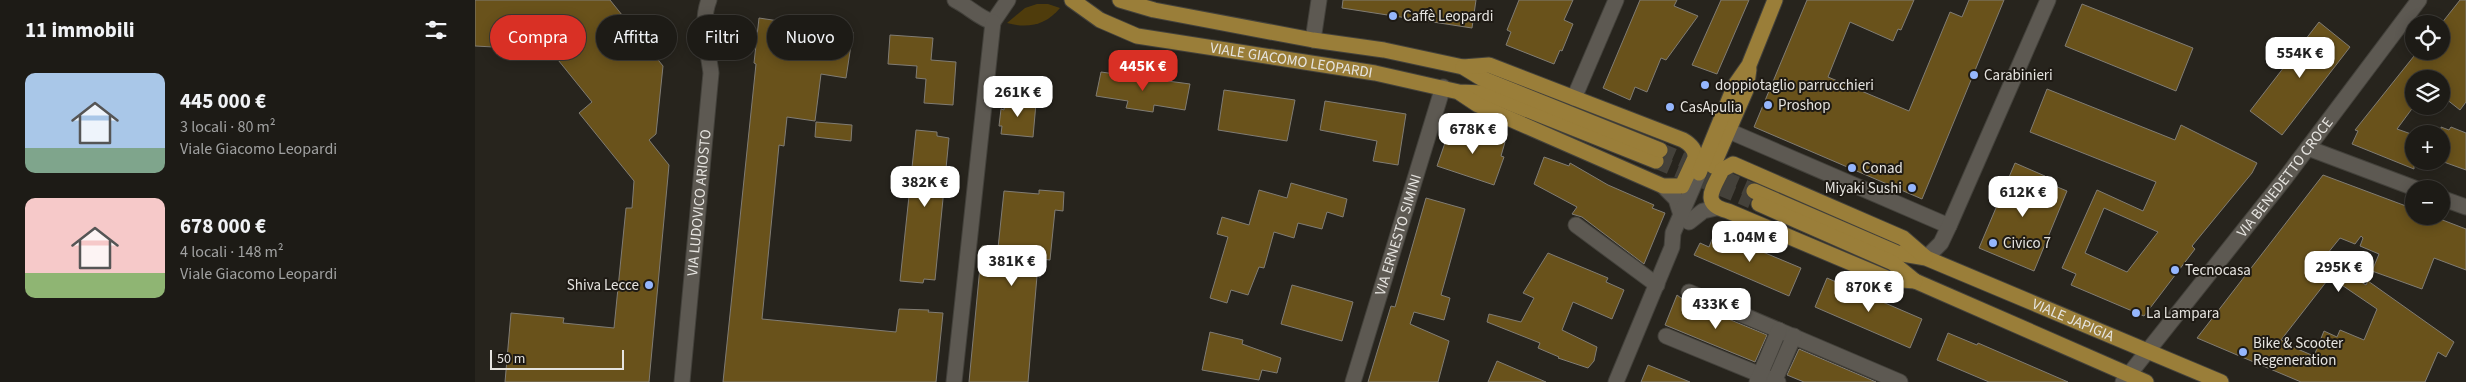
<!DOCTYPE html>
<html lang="it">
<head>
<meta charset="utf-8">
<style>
  body { margin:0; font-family:"Source Sans 3",sans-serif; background:#25241f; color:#f1f3f6; height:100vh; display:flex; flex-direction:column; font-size:19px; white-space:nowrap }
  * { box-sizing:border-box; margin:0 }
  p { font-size:16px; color:#a0a1a1 }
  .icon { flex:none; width:28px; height:28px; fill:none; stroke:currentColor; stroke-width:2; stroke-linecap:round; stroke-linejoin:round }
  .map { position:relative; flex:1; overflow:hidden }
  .details { display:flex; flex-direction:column; background:#1d1b16; width:475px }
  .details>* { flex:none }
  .hud { position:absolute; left:15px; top:15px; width:475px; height:45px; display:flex; gap:10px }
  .tools { position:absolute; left:1930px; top:15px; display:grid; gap:10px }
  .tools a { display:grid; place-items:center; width:45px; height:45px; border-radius:50%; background:#1d1b16; box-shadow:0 2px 12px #0003,0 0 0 1px #3b3935; font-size:25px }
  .scale { position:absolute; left:15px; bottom:12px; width:134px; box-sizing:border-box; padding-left:5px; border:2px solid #e6e4e0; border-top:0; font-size:14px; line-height:18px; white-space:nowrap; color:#e6e4e0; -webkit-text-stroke:4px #1e1a14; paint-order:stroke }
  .price { position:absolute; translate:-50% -42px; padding:0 11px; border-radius:10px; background:#fff; color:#222; font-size:16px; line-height:32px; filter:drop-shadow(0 1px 2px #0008) }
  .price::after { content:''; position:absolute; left:50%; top:30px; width:15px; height:11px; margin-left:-8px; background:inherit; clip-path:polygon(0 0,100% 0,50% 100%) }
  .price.current { background:#d93025; color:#fff }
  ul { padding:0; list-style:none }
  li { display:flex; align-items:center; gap:15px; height:125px; padding:0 25px }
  li span { display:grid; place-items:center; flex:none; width:140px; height:100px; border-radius:10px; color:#555 }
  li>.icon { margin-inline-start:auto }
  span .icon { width:60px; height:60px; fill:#fffc; stroke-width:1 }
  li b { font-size:21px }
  h2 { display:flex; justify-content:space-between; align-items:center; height:60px; padding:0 25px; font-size:21px }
  .chip { padding:0 18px; border-radius:22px; background:#1d1b16; box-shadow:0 2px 12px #0003,0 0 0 1px #3b3935; font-size:18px; line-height:45px }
  .chip.current { background:#d93025; color:#fff }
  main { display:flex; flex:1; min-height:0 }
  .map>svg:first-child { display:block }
  .green { fill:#4f3c0c }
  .building { fill:#69521b; stroke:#807c74; fill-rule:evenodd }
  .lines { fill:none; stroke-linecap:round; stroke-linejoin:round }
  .major-tunnel { stroke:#44413a; stroke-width:15; stroke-dasharray:15 8; stroke-linecap:butt }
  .minor-casing { stroke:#43413b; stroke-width:17 }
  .major-casing { stroke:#43413b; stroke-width:17 }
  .minor { stroke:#5d5952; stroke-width:15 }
  .major { stroke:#9a7e39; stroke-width:15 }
  .poi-dot { fill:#95b6fd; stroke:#1e1a14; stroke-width:2 }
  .labels { text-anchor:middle; stroke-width:4; stroke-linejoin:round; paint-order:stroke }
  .poi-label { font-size:15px; fill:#e6e4e0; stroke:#1e1a14; text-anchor:start }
  .street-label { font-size:15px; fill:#e6e4e0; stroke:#1e1a14 }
</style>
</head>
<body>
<main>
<section class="details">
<h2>11 immobili<svg class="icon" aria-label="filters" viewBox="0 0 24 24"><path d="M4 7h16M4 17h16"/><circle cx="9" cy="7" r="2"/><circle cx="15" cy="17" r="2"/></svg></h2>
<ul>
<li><span style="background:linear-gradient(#a9c7e8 75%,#7fa58c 0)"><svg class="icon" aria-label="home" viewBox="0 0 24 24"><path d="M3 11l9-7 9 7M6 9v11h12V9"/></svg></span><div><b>445 000 €</b><p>3 locali · 80 m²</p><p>Viale Giacomo Leopardi</p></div></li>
<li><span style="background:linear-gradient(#f6c9c9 75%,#8fb573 0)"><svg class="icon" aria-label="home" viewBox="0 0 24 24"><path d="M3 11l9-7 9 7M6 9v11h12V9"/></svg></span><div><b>678 000 €</b><p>4 locali · 148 m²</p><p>Viale Giacomo Leopardi</p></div></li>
</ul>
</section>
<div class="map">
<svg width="1991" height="382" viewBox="0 0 1991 382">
  <rect width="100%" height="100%" fill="#27241d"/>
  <path class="green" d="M 562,4 L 573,4 L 585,8 C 571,25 553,29 532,23 L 550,8 Z"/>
  <path class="building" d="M 0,0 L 135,0 L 188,66 L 181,134 L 174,140 L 194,165 L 174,382 L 30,382 L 36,313 L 89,318 L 88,323 L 139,328 L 151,208 L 157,208 L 159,181 L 104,113 L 117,102 L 75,50 L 0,46 Z
    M 868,0 L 1001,0 L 997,28 L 867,8 Z
    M 1044,0 L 1098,0 L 1089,20 L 1098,24 L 1087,51 L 1085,50 L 1079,64 L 1031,45 L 1036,32 L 1032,30 Z
    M 1165,0 L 1202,0 L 1199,6 L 1223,16 L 1191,60 L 1186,58 L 1172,92 L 1160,87 L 1155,100 L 1128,88 Z
    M 1246,0 L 1274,0 L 1242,74 L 1217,65 Z
    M 1332,0 L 1439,0 L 1426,30 L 1423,29 L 1418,41 L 1375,22 L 1353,77 L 1434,111 L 1475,12 L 1487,17 L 1494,0 L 1529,0 L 1447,199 L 1279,127 Z
    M 1985,0 L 1991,0 L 1991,102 L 1985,110 L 1966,95 L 1966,79 L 1939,79 L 1939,106 L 1922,129 L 1939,135 L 1939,169 L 1877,144 L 1883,131 L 1880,130 L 1943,51 L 1966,51 L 1966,24 Z
    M 1607,4 L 1718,48 L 1701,91 L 1590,46 Z
    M 284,18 L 378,32 L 371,78 L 346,74 L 340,121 L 312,117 L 309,146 L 304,145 L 287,319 L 421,332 L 424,309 L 454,310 L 453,312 L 468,313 L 461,382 L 248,382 L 281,64 L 279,63 Z
    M 1844,22 L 1875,47 L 1807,135 L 1775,111 Z
    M 415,35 L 458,38 L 456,60 L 481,62 L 478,105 L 449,103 L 451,79 L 441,78 L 442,66 L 413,64 Z
    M 626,72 L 715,84 L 710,110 L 679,105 L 678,112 L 651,108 L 653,101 L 621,96 Z
    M 1572,89 L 1700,140 L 1706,125 L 1782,163 L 1777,173 L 1717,246 L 1720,249 L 1669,316 L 1596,285 L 1601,274 L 1587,268 L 1622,190 L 1668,211 L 1681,182 L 1555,132 ZM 1629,208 L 1683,232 L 1652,272 L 1610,253 Z
    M 749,90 L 820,100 L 812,141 L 743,130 Z
    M 530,99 L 561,103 L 558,137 L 526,134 L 527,126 L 524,126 L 526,109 L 529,110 Z
    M 850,101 L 931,114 L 923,165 L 898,161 L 902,141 L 845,130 Z
    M 341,122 L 377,125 L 376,141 L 340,137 Z
    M 980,125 L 1030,142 L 1026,156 L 1029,157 L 1019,185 L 962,166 L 972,137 L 976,138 Z
    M 1966,127 L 1974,130 L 1976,127 L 1991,133 L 1991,170 L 1966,161 Z
    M 441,130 L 462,132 L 462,136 L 474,138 L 460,280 L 449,279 L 448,283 L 425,281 Z
    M 1069,157 L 1094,166 L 1095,163 L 1133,185 L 1179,205 L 1177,208 L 1190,213 L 1169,264 L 1107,217 L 1097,214 L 1102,207 L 1059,184 Z
    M 1540,163 L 1570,176 L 1568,181 L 1592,191 L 1559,271 L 1504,248 Z
    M 1848,175 L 1939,209 L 1939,216 L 1957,216 L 1991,229 L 1991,270 L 1959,258 L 1947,289 L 1897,271 L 1904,254 L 1885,246 L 1888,238 L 1886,236 L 1880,244 L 1865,238 L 1848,259 L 1891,285 L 1893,281 L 1979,342 L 1971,357 L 1963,352 L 1950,382 L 1826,382 L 1722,338 ZM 1855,277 L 1902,309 L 1889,340 L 1865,330 L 1862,337 L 1849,331 L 1839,356 L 1813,345 L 1813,343 L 1806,340 Z
    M 816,183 L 872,199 L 868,217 L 852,212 L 847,229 L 823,223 L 819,238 L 799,232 L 789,268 L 784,267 L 773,295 L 756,290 L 752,303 L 735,298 L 753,237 L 742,234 L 747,217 L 774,225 L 784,190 L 812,198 Z
    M 564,190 L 589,192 L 588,211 L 580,210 L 575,260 L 567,259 L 565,277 L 562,276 L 553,382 L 494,382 L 507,246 L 523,248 L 529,191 L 564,194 Z
    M 951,198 L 990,209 L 966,295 L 975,298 L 969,320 L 939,312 L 935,324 L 974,341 L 963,382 L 893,382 L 916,306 L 920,307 Z
    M 1240,232 L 1326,268 L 1314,296 L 1219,255 L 1225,243 L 1234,247 Z
    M 1073,253 L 1133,278 L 1131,282 L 1149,290 L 1137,319 L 1098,302 L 1087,330 L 1122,347 L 1119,361 L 1113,368 L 1083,358 L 1084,357 L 1063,348 L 1065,343 L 1012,322 L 1014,314 L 1046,322 L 1059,298 L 1048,293 Z
    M 1352,278 L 1447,319 L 1435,348 L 1340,307 Z
    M 817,285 L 878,302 L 867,341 L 806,324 Z
    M 1202,295 L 1210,301 L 1292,335 L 1280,362 L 1190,325 Z
    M 735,332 L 768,340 L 767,344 L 806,358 L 802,373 L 787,370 L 784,380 L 727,370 Z
    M 1473,333 L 1502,345 L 1503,343 L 1593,382 L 1514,382 L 1462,360 Z
    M 1324,349 L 1401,382 L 1329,382 L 1312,375 Z
    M 1022,361 L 1071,382 L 1013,382 Z
    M 1173,365 L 1215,382 L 1166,382 Z"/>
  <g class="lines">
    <path class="major-tunnel" d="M 1185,150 L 1279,191
      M 1181,161 L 1276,201"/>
    <g class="minor-casing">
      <g id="minor">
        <path d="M 480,0 C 493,6 505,19 518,22 L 533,0"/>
        <path d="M 838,40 L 844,0"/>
        <path d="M 1099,98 L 1141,0"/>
        <path d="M 1254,131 L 1474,226"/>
        <path d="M 1833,148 L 1942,189"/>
        <path d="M 1188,186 L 1201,199 L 1206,215"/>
        <path d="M 1966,198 L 1991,207"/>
        <path d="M 1214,222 L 1228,211 L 1241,208"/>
        <path d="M 1101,225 L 1182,285"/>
        <path d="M 1451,258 L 1466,243 L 1474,226 L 1573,0"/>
        <path d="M 1214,292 L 1425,382"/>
        <path d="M 1191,336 L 1303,382"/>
        <path id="s1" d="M 207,382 L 236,73 C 233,50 225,22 234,0"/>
        <path d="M 479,382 L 518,22"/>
        <path id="s2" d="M 878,382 L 968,87"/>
        <path d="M 1141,382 L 1197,247 L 1198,233 L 1224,173"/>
        <path d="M 1282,382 L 1304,330"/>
        <path d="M 1299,382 L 1319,336"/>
        <path id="s3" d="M 1648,382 L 1811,177 L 1944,0"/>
      </g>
    </g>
    <g class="major-casing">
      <g id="major">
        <path id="s4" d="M 597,0 L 625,20 L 662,36 L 900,73 L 984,92 L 1010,93 L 1181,161"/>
        <path d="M 645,0 L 679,10 L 838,40 L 909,50 L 988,67 L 1006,78 L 1185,150"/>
        <path d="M 985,93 L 1003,105 L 1188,186 L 1207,186 L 1220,158 C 1221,149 1215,144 1208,140 L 1014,65 L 988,67"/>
        <path d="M 1238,166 L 1271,90 L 1274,69"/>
        <path d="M 1224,173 L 1260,85 L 1274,65 L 1300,0"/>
        <path id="s5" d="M 1279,191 L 1422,253 L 1451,258 L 1746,382"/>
        <path d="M 1284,204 L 1418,263 L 1440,281 L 1671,382"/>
        <path d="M 1440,281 L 1414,279 L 1253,211 C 1225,204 1238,189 1247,170 L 1258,164 L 1428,238 L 1450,257"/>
      </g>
    </g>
    <use href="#minor" class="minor"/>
    <use href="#major" class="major"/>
  </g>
  <g class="poi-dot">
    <circle cx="918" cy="16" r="5"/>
    <circle cx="1499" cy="75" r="5"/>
    <circle cx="1230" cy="85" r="5"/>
    <circle cx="1293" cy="105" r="5"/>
    <circle cx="1195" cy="107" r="5"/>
    <circle cx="1377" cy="168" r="5"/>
    <circle cx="1437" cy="188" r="5"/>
    <circle cx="1518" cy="243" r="5"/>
    <circle cx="1700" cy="270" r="5"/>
    <circle cx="174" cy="285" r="5"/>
    <circle cx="1661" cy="313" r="5"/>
    <circle cx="1768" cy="352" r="5"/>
  </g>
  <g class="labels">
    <g class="poi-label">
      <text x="928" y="21">Caffè Leopardi</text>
      <text x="1509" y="80">Carabinieri</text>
      <text x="1240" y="90">doppiotaglio parrucchieri</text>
      <text x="1303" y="110">Proshop</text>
      <text x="1205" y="112">CasApulia</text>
      <text x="1387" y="173">Conad</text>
      <text x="1427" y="193" text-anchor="end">Miyaki Sushi</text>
      <text x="1528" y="248">Civico 7</text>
      <text x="1710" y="275">Tecnocasa</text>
      <text x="164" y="290" text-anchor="end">Shiva Lecce</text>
      <text x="1671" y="318">La Lampara</text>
      <text x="1778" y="348">Bike &amp; Scooter<tspan x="1778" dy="17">Regeneration</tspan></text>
    </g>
    <g class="street-label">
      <text dy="5" stroke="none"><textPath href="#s4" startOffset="231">VIALE GIACOMO LEOPARDI</textPath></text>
      <text dy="5" stroke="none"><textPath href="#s3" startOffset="261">VIA BENEDETTO CROCE</textPath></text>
      <text dy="5" stroke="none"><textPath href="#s1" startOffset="180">VIA LUDOVICO ARIOSTO</textPath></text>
      <text dy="5" stroke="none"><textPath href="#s2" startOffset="154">VIA ERNESTO SIMINI</textPath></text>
      <text dy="5" stroke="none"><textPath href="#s5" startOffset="345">VIALE JAPIGIA</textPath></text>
    </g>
  </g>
</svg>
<div class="tools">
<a><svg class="icon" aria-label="locate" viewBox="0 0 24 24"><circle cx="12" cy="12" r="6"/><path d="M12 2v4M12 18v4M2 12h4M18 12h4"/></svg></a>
<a><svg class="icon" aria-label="layers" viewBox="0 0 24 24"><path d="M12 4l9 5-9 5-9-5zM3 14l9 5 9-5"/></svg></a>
<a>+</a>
<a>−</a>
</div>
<div class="scale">50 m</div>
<b class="price" style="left:1825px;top:79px">554K €</b>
<b class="price current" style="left:668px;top:92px">445K €</b>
<b class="price" style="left:543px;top:118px">261K €</b>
<b class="price" style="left:998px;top:155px">678K €</b>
<b class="price" style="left:450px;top:208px">382K €</b>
<b class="price" style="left:1548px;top:218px">612K €</b>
<b class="price" style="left:1275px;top:263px">1.04M €</b>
<b class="price" style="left:537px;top:287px">381K €</b>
<b class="price" style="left:1864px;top:293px">295K €</b>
<b class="price" style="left:1394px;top:313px">870K €</b>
<b class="price" style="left:1241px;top:330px">433K €</b>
<div class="hud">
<a class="chip current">Compra</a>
<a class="chip">Affitta</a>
<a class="chip">Filtri</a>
<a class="chip">Nuovo</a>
</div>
</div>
</main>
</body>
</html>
